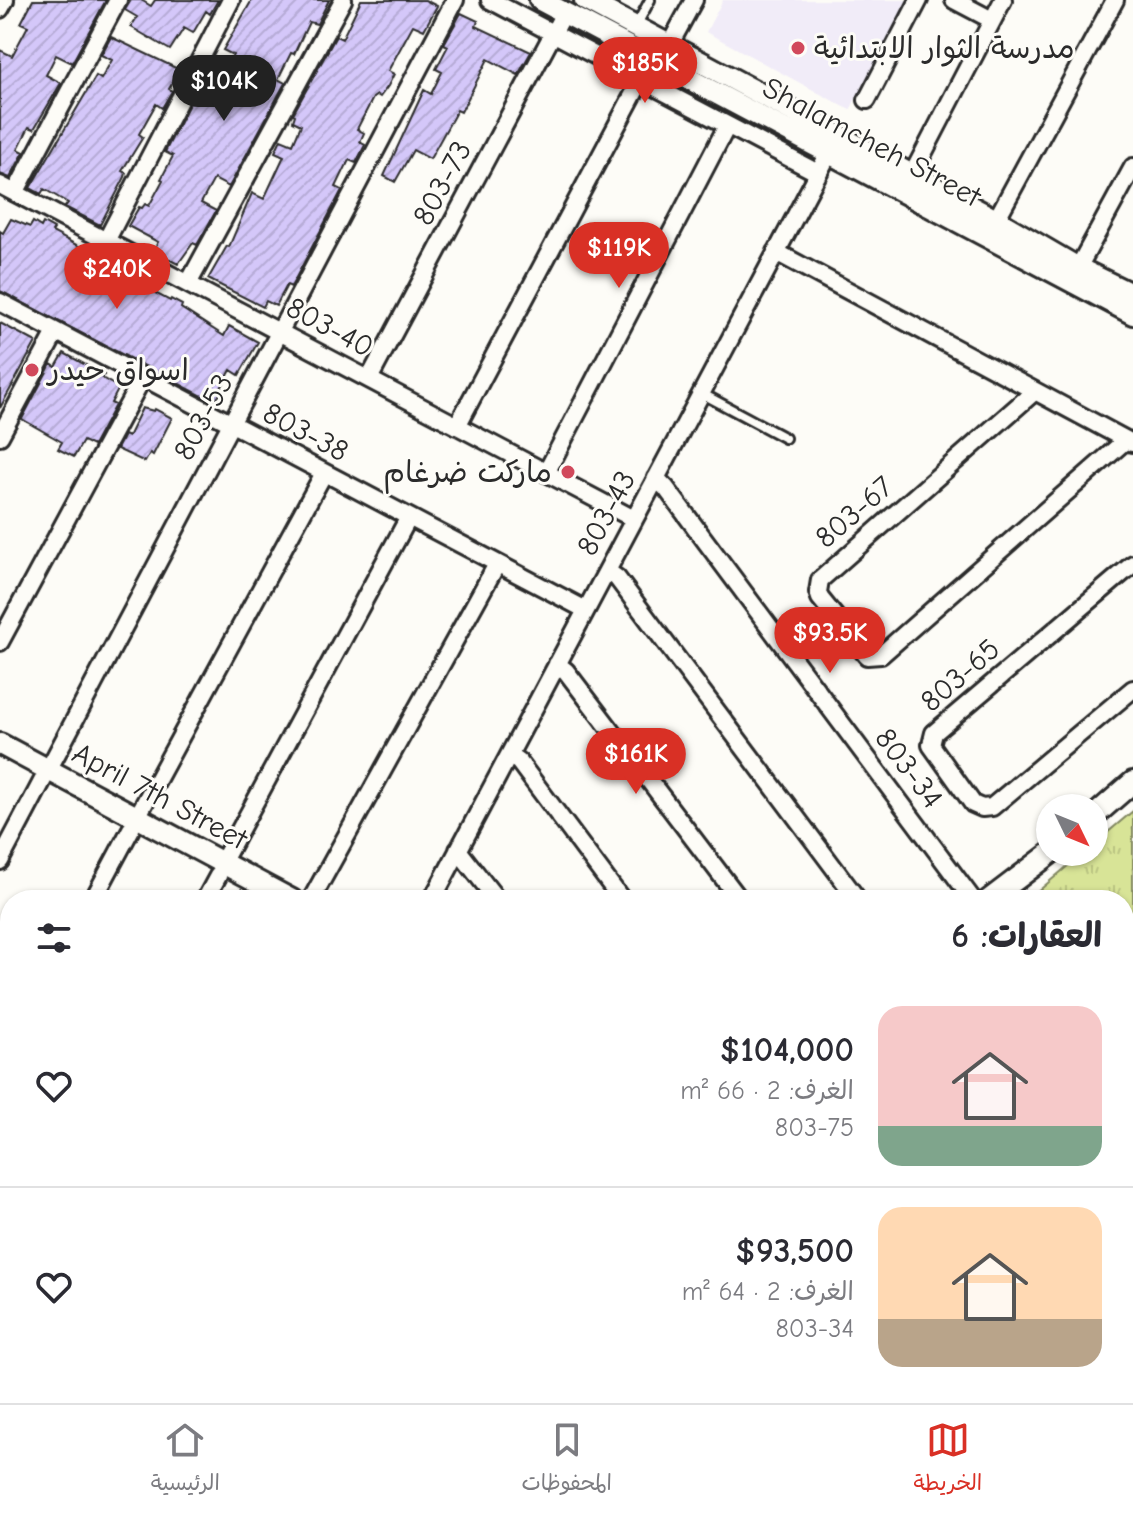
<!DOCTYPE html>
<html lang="ar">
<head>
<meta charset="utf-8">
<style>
  body { margin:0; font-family:"Comic Neue","Playpen Sans Arabic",sans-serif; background:#f2f2f3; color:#2b2b33; direction:rtl; height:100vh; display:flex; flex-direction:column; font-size:30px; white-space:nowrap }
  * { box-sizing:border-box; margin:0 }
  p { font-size:26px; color:#7c7c81 }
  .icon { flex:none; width:44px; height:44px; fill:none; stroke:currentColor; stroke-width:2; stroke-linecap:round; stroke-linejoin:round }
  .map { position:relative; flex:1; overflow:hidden; direction:ltr }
  .drawer { position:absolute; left:0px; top:890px; width:1134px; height:514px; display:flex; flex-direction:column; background:#fff; border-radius:32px 32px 0 0; box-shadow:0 2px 6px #0004; direction:rtl }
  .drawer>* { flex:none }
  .needle { width:52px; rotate:133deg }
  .buttons { position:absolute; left:1036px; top:794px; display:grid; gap:16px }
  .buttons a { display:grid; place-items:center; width:72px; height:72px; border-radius:50%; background:#fff; box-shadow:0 2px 6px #0004; font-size:40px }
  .price { position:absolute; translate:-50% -68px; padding:0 18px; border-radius:28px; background:#d93025; color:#fff; font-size:26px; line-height:52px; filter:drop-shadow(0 2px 4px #0008) }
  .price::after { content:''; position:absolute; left:50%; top:48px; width:24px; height:18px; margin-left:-12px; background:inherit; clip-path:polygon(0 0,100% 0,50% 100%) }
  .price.active { background:#222; color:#fff }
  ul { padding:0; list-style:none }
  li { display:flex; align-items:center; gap:24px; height:200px; padding:0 32px }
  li+li { border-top:2px solid #e1e1e2 }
  li span { display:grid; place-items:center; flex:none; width:224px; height:160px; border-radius:24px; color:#555 }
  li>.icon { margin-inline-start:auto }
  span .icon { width:96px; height:96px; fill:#fffc; stroke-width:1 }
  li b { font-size:34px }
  h2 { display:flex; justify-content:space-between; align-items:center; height:96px; padding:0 32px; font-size:34px }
  .tab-bar { display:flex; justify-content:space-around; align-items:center; height:112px; border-top:2px solid #e1e1e2; background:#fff; font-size:22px; color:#7c7c81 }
  .tab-bar a { display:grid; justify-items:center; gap:4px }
  .tab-bar .active { color:#d93025 }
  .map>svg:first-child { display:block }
  .built { fill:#f1ecf8 }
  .grass { fill:url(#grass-tufts); stroke:#828861; stroke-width:2 }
  .building { fill:url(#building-hatch); stroke:#2b2b2b; stroke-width:2 }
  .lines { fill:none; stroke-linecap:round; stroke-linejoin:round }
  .service-casing { stroke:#2b2b2b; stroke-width:14 }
  .minor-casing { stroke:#2b2b2b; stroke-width:22 }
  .tertiary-casing { stroke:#2b2b2b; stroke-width:26 }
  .primary-casing { stroke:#2b2b2b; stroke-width:30 }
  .motorway-casing { stroke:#2b2b2b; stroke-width:34 }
  .service { stroke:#fdfcf7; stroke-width:8 }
  .minor { stroke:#fdfcf7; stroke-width:16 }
  .tertiary { stroke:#fdfcf7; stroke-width:20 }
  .primary { stroke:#f8e181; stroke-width:24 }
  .motorway { stroke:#f8e181; stroke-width:28 }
  .poi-dot { fill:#d1495b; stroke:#fdfcf7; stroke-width:3 }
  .labels { text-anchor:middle; stroke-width:6; stroke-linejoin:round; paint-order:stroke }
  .poi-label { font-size:30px; fill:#2b2b2b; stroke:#fdfcf7; text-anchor:start }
  .street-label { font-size:30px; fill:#2b2b2b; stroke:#fdfcf7 }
</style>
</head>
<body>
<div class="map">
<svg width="1133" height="1403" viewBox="0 0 1133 1403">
  <defs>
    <pattern id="grass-tufts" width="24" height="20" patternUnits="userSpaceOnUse" patternTransform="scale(2)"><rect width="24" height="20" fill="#d8e497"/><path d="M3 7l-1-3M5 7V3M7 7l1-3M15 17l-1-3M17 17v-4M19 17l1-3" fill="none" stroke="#bac482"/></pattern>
    <pattern id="building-hatch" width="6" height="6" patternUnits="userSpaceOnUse" patternTransform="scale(2)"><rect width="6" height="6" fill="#d4c7f9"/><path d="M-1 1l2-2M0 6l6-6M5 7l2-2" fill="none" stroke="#b6abd6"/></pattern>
  </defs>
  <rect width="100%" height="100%" fill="#fdfcf7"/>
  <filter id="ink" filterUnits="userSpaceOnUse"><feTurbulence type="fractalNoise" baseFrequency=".0125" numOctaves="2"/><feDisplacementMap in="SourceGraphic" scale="16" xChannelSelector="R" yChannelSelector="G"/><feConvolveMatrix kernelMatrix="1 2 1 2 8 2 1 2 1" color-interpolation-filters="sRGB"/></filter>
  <g filter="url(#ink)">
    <path class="built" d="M 723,0 L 909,0 L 850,110 L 706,32 Z"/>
    <path class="grass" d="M 1133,811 L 1133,1056 L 1124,1063 L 1124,900 L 1028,900 L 1084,852 L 1094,852 L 1094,844 Z
      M 1133,1110 L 1133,1246 L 1124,1253 L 1124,1117 Z
      M 1133,1303 L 1133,1403 L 1004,1403 L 1016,1394 L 1124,1394 L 1124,1310 Z
      M 758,1394 L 936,1394 L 924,1403 L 745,1403 Z"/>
    <path class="building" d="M 33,0 L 106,0 L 72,63 L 56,55 L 46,75 L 61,83 L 34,129 L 29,127 L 18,149 L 24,152 L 10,178 L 0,174 L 0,50 L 12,56 L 28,26 L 21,23 Z
      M 131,0 L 141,0 L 151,6 L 155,0 L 218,0 L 210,14 L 206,11 L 193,33 L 184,28 L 170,50 L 131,27 L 137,17 L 125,10 Z
      M 252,0 L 329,0 L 317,24 L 309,22 L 294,54 L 291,53 L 278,79 L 285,83 L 229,187 L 214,179 L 201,203 L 216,211 L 197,245 L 193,243 L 178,264 L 153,251 L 158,242 L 128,226 L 139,207 L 142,208 L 145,204 L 149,206 L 163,180 L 161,179 L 173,156 L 165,152 L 190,102 L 193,98 L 196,99 L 200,91 L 205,94 L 216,74 L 220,77 L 233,55 L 223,50 Z
      M 361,0 L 425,0 L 437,6 L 424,30 L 413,25 L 388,71 L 394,74 L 388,86 L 380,97 L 377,95 L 373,98 L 357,129 L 364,133 L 360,142 L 365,145 L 356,163 L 349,160 L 336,187 L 342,190 L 291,287 L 287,285 L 276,306 L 266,301 L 263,307 L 208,279 L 227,246 L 229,247 L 252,193 L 264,199 L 284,156 L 275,152 L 281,139 L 293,144 L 301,125 L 293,121 L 295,115 L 293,114 L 336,36 L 342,39 Z
      M 461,13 L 478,21 L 476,26 L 531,52 L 518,75 L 488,59 L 461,112 L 457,110 L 430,159 L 413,150 L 395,182 L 384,176 L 424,90 L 431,94 L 442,72 L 436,69 L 448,46 L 444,44 Z
      M 111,37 L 180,70 L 169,89 L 172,91 L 162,108 L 156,104 L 139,134 L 143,137 L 122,171 L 126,173 L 125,177 L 100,225 L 65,207 L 68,203 L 44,189 L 41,194 L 30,188 L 96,76 L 101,79 L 112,60 L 101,55 Z
      M 11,219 L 30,227 L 33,222 L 41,227 L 43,223 L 54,229 L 52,232 L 84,249 L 82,253 L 108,267 L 109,264 L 118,269 L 115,275 L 140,289 L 142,286 L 170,301 L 171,299 L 182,305 L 181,308 L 224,336 L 229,326 L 258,342 L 239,375 L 231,370 L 221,388 L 224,389 L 214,402 L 0,291 L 0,231 L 3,233 Z
      M 0,323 L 36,342 L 0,408 Z
      M 64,353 L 104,375 L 102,378 L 119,388 L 111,403 L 115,405 L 93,446 L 83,441 L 74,457 L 58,449 L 62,442 L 22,419 L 51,364 L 56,367 Z
      M 142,408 L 154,411 L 155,409 L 172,418 L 153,455 L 150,453 L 145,462 L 117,449 L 124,435 L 128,437 Z"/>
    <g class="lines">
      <g class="service-casing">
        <path id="service" d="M 636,26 L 650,0
          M 701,393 L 785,438
          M 644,1403 L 668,1403"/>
      </g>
      <g class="minor-casing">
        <path id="minor" d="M 490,0 L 818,173
          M 954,0 L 992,20
          M 0,9 L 5,0
          M 670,44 L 694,0
          M 867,100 L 919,0
          M 912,175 L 1003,0
          M 0,185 L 634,519
          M 15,193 L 118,0
          M 996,220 L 1115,0
          M 106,241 L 231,0
          M 776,252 L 1132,443
          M 1078,268 L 1133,167
          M 188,284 L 343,0
          M 0,302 L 586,610
          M 369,379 L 564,13
          M 1035,391 L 820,580 L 818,592 L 820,598 L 867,656 L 881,655 L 1126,440
          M 457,426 L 641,80
          M 0,436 L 56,332
          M 546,473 L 727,126
          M 656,478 L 666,488 L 973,900
          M 1133,564 L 934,733 L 931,745 L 973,804 L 982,808 L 992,807 L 1133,689
          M 607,571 L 617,578 L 858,900
          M 0,642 L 143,377
          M 557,664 L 566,671 L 740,900
          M 509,755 L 519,762 L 622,900
          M 137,817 L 324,473
          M 458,850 L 497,900
          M 0,861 L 455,0
          M 222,863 L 409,517
          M 93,900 L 131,829
          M 205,900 L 218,876
          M 311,900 L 497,564
          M 432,900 L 829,153
          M 0,1078 L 10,1059
          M 0,1092 L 10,1097
          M 0,1206 L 10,1212
          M 0,1277 L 10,1258
          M 39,1403 L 44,1394
          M 282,1403 L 296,1394"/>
      </g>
      <g class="tertiary-casing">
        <path id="tertiary" d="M 540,0 L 1133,314
          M 585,0 L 996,220 L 1078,268 L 1133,295
          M 0,744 L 292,900
          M 1094,816 L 1133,782
          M 989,900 L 1052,852"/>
      </g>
      <g class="primary-casing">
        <path id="primary" d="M 1124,1128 L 1133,1137
          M 1124,1150 L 1133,1159"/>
      </g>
      <g class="motorway-casing">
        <path id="motorway" d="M 1124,1076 L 1133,1068
          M 1124,1264 L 1133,1257
          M 1124,1297 L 1133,1290
          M 685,1403 L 698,1394
          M 718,1403 L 731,1394
          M 943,1403 L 955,1394
          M 985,1403 L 998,1394"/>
      </g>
      <use href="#service" class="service"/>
      <use href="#minor" class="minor"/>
      <use href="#tertiary" class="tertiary"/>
      <use href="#primary" class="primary"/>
      <use href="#motorway" class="motorway"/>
    </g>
  </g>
  <g class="poi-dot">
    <circle cx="798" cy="48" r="8"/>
    <circle cx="32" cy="370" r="8"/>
    <circle cx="568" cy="472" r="8"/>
  </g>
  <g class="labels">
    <g class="poi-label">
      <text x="814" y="58">مدرسة الثوار الابتدائية</text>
      <text x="48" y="380">اسواق حيدر</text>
      <text x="552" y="482" text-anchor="end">ماركت ضرغام</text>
    </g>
    <g class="street-label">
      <text transform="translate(872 142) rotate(28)" y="10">Shalamcheh Street</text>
      <text transform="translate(442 183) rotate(-62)" y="10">803-73</text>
      <text transform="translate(330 327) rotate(28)" y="10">803-40</text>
      <text transform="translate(203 417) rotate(-62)" y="10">803-53</text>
      <text transform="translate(306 432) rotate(28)" y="10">803-38</text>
      <text transform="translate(854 512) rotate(-41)" y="10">803-67</text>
      <text transform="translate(606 513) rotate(-62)" y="10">803-43</text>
      <text transform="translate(960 675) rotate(-41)" y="10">803-65</text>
      <text transform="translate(909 768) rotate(53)" y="10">803-34</text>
      <text transform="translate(160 796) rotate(28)" y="10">April 7th Street</text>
    </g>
  </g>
</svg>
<div class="buttons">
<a><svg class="needle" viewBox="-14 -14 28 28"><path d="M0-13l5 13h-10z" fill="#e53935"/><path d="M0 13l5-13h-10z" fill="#7c7c81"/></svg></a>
</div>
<b class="price" style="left:645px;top:105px">$185K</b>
<b class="price active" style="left:224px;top:123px">$104K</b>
<b class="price" style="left:619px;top:290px">$119K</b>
<b class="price" style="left:117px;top:311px">$240K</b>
<b class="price" style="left:830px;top:675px">$93.5K</b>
<b class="price" style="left:636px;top:796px">$161K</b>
<section class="drawer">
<h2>العقارات: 6<svg class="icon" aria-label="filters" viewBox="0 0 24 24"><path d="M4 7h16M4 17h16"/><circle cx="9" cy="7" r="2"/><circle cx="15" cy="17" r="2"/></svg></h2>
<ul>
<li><span style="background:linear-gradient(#f6c9c9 75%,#7fa58c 0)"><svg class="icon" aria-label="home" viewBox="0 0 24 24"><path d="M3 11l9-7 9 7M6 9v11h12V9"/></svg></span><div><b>$104,000</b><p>الغرف: 2 · 66 m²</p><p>803-75</p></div><svg class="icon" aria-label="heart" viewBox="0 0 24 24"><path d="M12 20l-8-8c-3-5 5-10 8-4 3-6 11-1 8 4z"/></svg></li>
<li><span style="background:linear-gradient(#ffd9b3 70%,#b9a48a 0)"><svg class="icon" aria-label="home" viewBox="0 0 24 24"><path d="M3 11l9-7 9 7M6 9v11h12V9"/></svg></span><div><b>$93,500</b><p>الغرف: 2 · 64 m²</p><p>803-34</p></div><svg class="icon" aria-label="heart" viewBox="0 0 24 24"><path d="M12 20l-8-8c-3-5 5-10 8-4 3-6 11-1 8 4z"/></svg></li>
</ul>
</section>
</div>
<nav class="tab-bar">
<a class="active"><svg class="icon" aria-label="map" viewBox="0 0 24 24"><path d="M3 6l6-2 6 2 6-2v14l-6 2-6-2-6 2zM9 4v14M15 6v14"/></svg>الخريطة</a>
<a><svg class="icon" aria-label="saved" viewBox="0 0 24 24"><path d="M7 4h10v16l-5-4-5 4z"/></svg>المحفوظات</a>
<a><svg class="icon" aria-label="home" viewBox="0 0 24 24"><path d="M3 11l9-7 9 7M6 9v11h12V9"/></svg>الرئيسية</a>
</nav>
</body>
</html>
